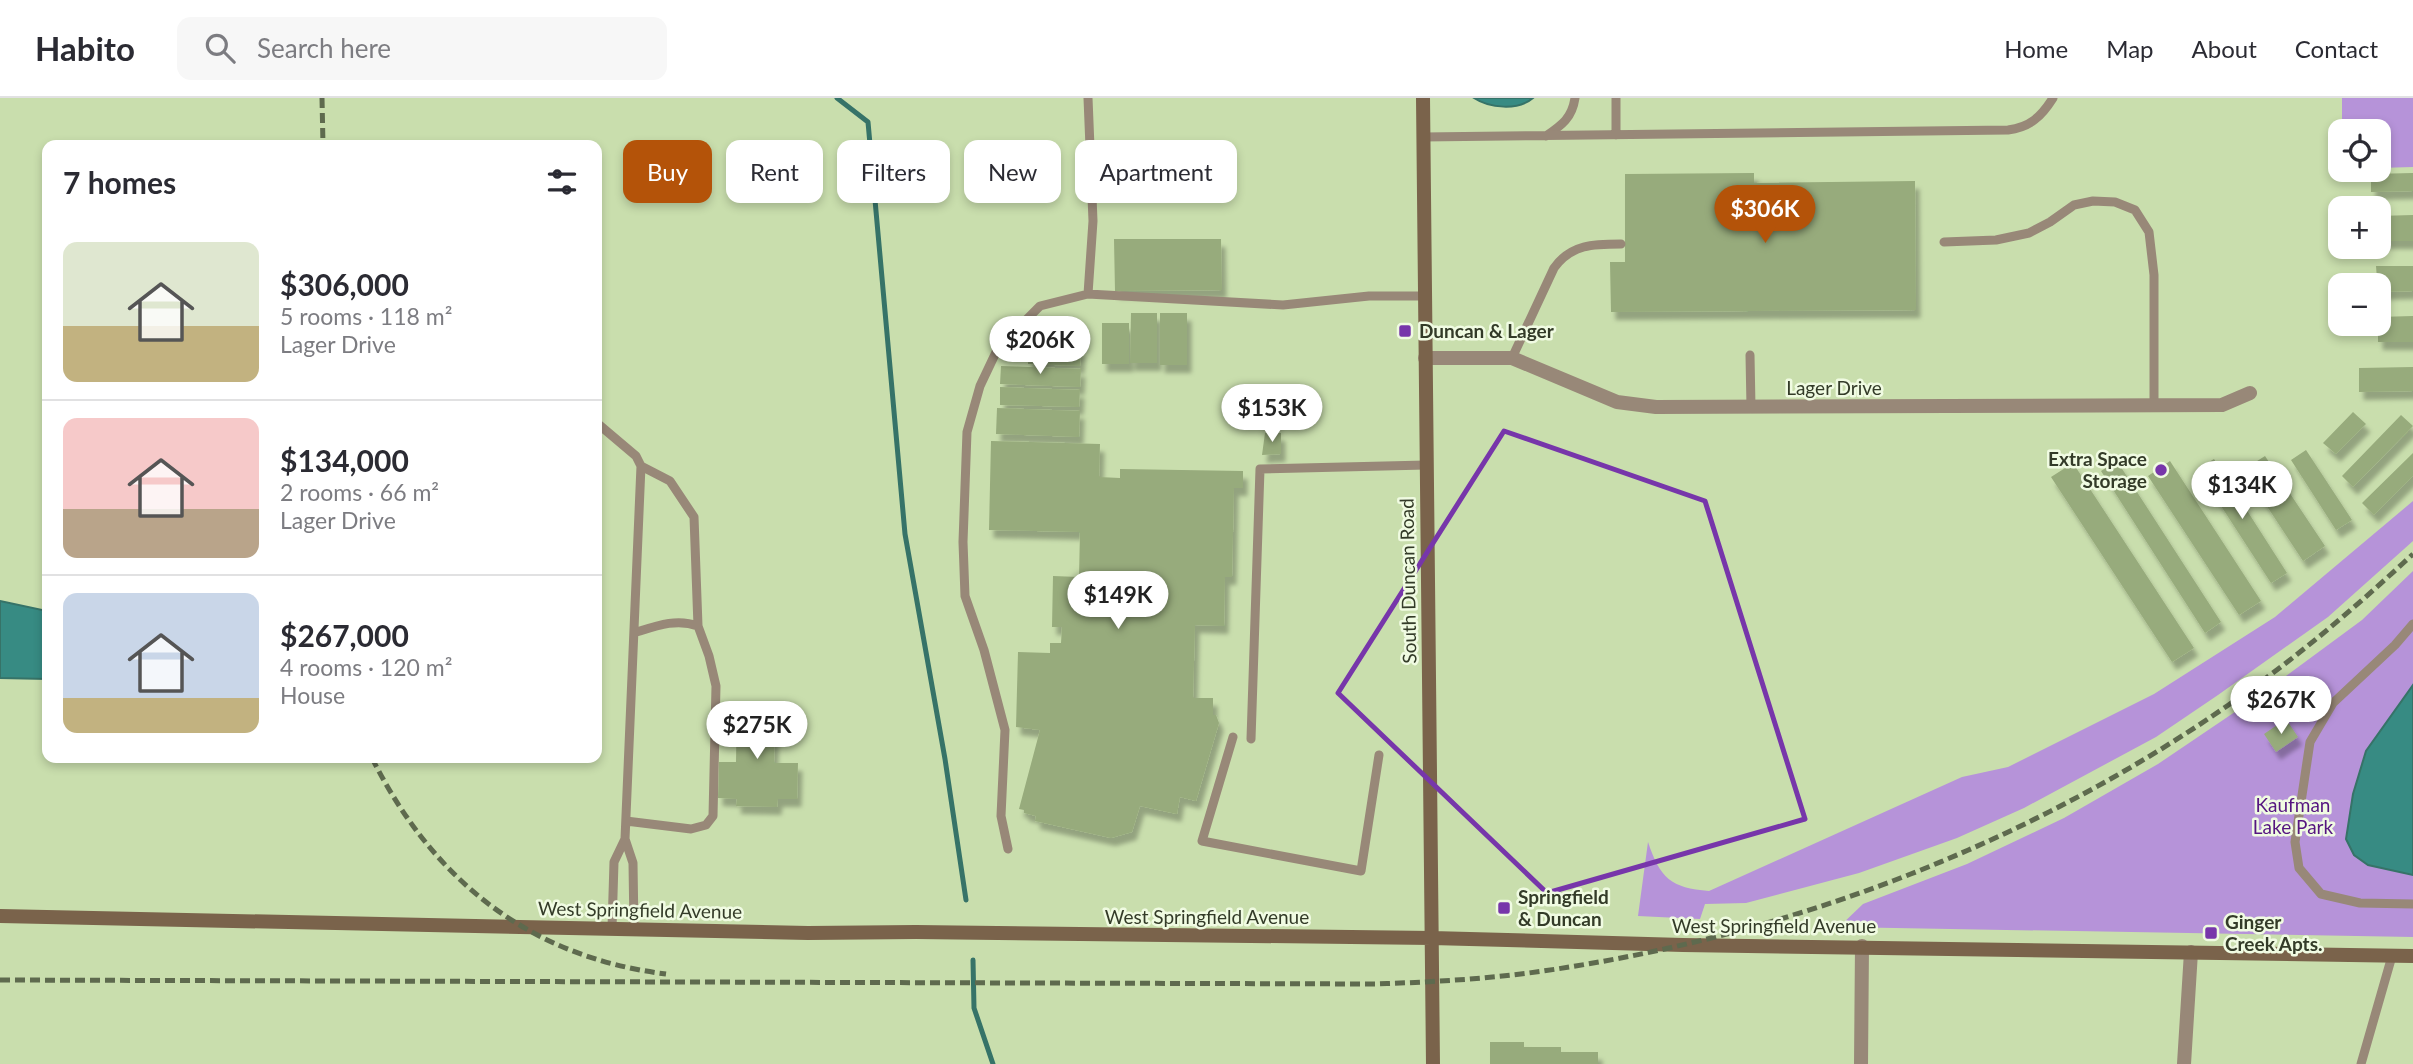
<!DOCTYPE html>
<html lang="en">
<head>
<meta charset="utf-8">
<style>
  body { margin:0; font-family:Lato,sans-serif; background:#f7f7f7; color:#2b2b33; height:100vh; display:flex; flex-direction:column; font-size:26px; white-space:nowrap }
  * { box-sizing:border-box; margin:0 }
  p { font-size:23px; color:#7c7c81 }
  .icon { flex:none; width:38px; height:38px; fill:none; stroke:currentColor; stroke-width:2; stroke-linecap:round; stroke-linejoin:round }
  .map { position:relative; flex:1; overflow:hidden }
  .details { position:absolute; left:42px; top:42px; width:560px; height:623px; display:flex; flex-direction:column; background:#fff; border-radius:14px; box-shadow:0 4px 10px #0003 }
  .details>* { flex:none }
  .top-card { position:absolute; left:623px; top:42px; width:665px; height:63px; display:flex; gap:14px }
  .controls { position:absolute; left:2328px; top:21px; display:grid; gap:14px }
  .controls a { display:grid; place-items:center; width:63px; height:63px; border-radius:14px; background:#fff; box-shadow:0 4px 10px #0003; font-size:35px }
  .price { position:absolute; translate:-50% -60px; padding:0 16px; border-radius:24px; background:#fff; color:#222; font-size:23px; line-height:46px; filter:drop-shadow(0 2px 4px #0008) }
  .price::after { content:''; position:absolute; left:50%; top:42px; width:21px; height:16px; margin-left:-10px; background:inherit; clip-path:polygon(0 0,100% 0,50% 100%) }
  .price.on { background:#b45309; color:#fff }
  ul { padding:0; list-style:none }
  li { display:flex; align-items:center; gap:21px; height:175px; padding:0 21px }
  li+li { border-top:2px solid #e1e1e2 }
  li span { display:grid; place-items:center; flex:none; width:196px; height:140px; border-radius:14px; color:#555 }
  li>.icon { margin-inline-start:auto }
  span .icon { width:84px; height:84px; fill:#fffc; stroke-width:1 }
  li b { font-size:30px }
  h2 { display:flex; justify-content:space-between; align-items:center; height:84px; padding:0 21px; font-size:30px }
  .pill { padding:0 24px; border-radius:14px; background:#fff; box-shadow:0 4px 10px #0003; font-size:24px; line-height:63px }
  .pill.on { background:#b45309; color:#fff }
  header { display:flex; align-items:center; gap:42px; box-sizing:border-box; height:98px; padding:0 35px; background:#fff; border-bottom:2px solid #e1e1e2 }
  header strong { font-size:33px }
  nav { display:flex; gap:38px; margin-inline-start:auto; font-size:24px }
  .search { width:490px; height:63px; background:#f7f7f7; display:flex; align-items:center; gap:18px; box-sizing:border-box; padding:0 24px; border-radius:14px; color:#7c7c81; font-size:26px }
  .map>svg:first-child { display:block }
  .green { fill:#b693d9 }
  .water { fill:#378b83; stroke:#367368; stroke-width:2 }
  .lines { fill:none; stroke-linecap:round; stroke-linejoin:round }
  .stream { stroke:#367368; stroke-width:5 }
  .building { fill:#97ab7c; filter:url(#shadow) }
  .lane { stroke:#988878; stroke-width:9 }
  .street { stroke:#988878; stroke-width:14 }
  .secondary { stroke:#7a634b; stroke-width:14 }
  .rail { stroke:#5e6a4e; stroke-width:5; stroke-dasharray:10 5; stroke-linecap:butt }
  .marked { fill:none; stroke:#7736aa; stroke-width:5; stroke-linejoin:round }
  .poi-dot { fill:#7736aa; stroke:#f0fbe2; stroke-width:2.5 }
  .labels { text-anchor:middle; stroke-width:5; stroke-linejoin:round; paint-order:stroke }
  .poi-label { font-size:19px; font-weight:bold; fill:#333b28; stroke:#f0fbe2; text-anchor:start }
  .street-label { font-size:19px; fill:#333b28; stroke:#f0fbe2 }
  .park-label { font-size:19px; fill:#551580; stroke:#f0fbe2 }
</style>
</head>
<body>
<header>
<strong>Habito</strong>
<div class="search"><svg class="icon" aria-label="search" viewBox="0 0 24 24"><circle cx="10" cy="10" r="6"/><path d="M15 15l6 6"/></svg>Search here</div>
<nav><a>Home</a><a>Map</a><a>About</a><a>Contact</a></nav>
</header>
<div class="map">
<svg width="2413" height="966" viewBox="0 0 2413 966">
  <defs>
    <filter id="shadow"><feDropShadow dx="4.5" dy="8" stdDeviation="2" flood-color="#0004"/></filter>
  </defs>
  <rect width="100%" height="100%" fill="#c9dead"/>
  <path class="green" d="M 2342,0 L 2413,0 L 2413,69 L 2378,70 L 2378,33 L 2342,33 Z
    M 2413,403 L 2413,443 L 2328,519 L 2218,597 L 2156,639 L 2024,710 L 1957,740 L 1859,775 L 1746,805 L 1705,806 L 1700,821 L 1638,818 L 1648,744 C 1660,780 1671,790 1709,793 L 1962,679 L 2008,669 L 2154,596 L 2275,519 Z
    M 2413,473 L 2413,839 L 1839,829 L 1863,806 L 1967,766 L 2064,720 L 2158,666 L 2260,597 L 2362,522 Z"/>
  <path class="water" d="M 1474,0 L 1533,0 C 1518,13 1489,10 1474,0 Z
    M 0,503 L 47,513 L 47,581 L 0,580 Z
    M 2413,587 L 2413,777 L 2368,767 L 2354,757 L 2346,741 L 2353,696 L 2366,653 Z"/>
  <g class="lines">
    <path class="stream" d="M 837,0 L 868,24 L 905,436 L 945,661 L 966,802
      M 973,862 L 974,910 L 993,966"/>
  </g>
  <path class="building" d="M 1754,75 L 1754,85 L 1915,83 L 1916,212 L 1611,214 L 1610,164 L 1625,164 L 1625,76 Z
    M 2413,75 L 2413,93 L 2371,94 L 2371,76 Z
    M 2413,117 L 2413,143 L 2378,143 L 2378,118 Z
    M 1114,141 L 1221,141 L 1222,192 L 1115,193 Z
    M 2376,168 L 2413,168 L 2413,193 L 2378,194 Z
    M 1131,215 L 1157,215 L 1157,265 L 1130,265 Z
    M 1160,215 L 1187,215 L 1187,267 L 1160,267 Z
    M 2413,218 L 2413,244 L 2378,244 L 2378,219 Z
    M 1102,225 L 1129,225 L 1129,266 L 1102,266 Z
    M 1030,227 L 1082,228 L 1082,246 L 1030,244 Z
    M 1029,248 L 1081,250 L 1080,268 L 1028,266 Z
    M 1001,268 L 1081,271 L 1080,289 L 1000,286 Z
    M 2413,269 L 2413,293 L 2359,294 L 2359,270 Z
    M 1000,289 L 1080,292 L 1079,309 L 1000,307 Z
    M 997,310 L 1080,313 L 1079,339 L 996,336 Z
    M 2353,314 L 2366,326 L 2336,356 L 2323,345 Z
    M 2401,317 L 2413,328 L 2353,389 L 2342,378 Z
    M 1265,335 L 1281,335 L 1281,356 L 1262,357 Z
    M 991,343 L 1100,346 L 1099,379 L 1120,380 L 1120,371 L 1243,373 L 1243,390 L 1234,390 L 1232,479 L 1225,479 L 1224,528 L 1195,527 L 1193,600 L 1213,600 L 1213,617 L 1216,617 L 1219,625 L 1196,703 L 1180,699 L 1177,716 L 1140,708 L 1132,734 L 1111,740 L 1035,723 L 1036,718 L 1024,715 L 1024,712 L 1019,711 L 1040,632 L 1016,629 L 1018,554 L 1050,555 L 1050,545 L 1061,545 L 1062,529 L 1052,529 L 1053,478 L 1079,479 L 1080,434 L 989,432 Z
    M 2306,352 L 2352,422 L 2336,432 L 2291,362 Z
    M 2413,355 L 2413,378 L 2374,417 L 2362,405 Z
    M 2265,358 L 2325,448 L 2303,463 L 2243,372 Z
    M 2214,361 L 2287,475 L 2271,485 L 2197,371 Z
    M 2117,363 L 2221,524 L 2205,535 L 2101,373 Z
    M 2170,363 L 2261,503 L 2239,517 L 2148,378 Z
    M 2073,365 L 2194,550 L 2172,564 L 2051,379 Z
    M 737,603 L 775,604 L 774,665 L 798,665 L 797,701 L 778,701 L 777,709 L 736,708 L 737,701 L 718,700 L 719,664 L 736,664 Z
    M 2286,621 L 2298,639 L 2276,654 L 2264,636 Z
    M 1490,944 L 1524,944 L 1524,949 L 1561,949 L 1561,954 L 1598,954 L 1598,966 L 1490,966 Z"/>
  <g class="lines">
    <path class="lane" d="M 1616,0 L 1616,37
      M 1546,38 C 1562,27 1572,20 1575,0
      M 1423,39 L 2008,32 C 2030,29 2041,19 2053,0
      M 1944,144 L 1996,142 L 2029,135 L 2050,124 L 2074,107 L 2093,103 L 2115,104 L 2135,112 L 2149,134 L 2154,177 L 2154,307
      M 1088,196 L 1093,123 L 1088,0
      M 1750,257 L 1751,309
      M 1512,260 L 1554,170 C 1571,146 1594,146 1621,146
      M 597,325 L 636,358 L 641,368 L 625,741 L 633,765 L 634,831
      M 641,368 L 670,383 L 694,419 L 698,528
      M 2413,526 L 2395,547 L 2333,605 L 2310,644 L 2295,744 L 2299,770 L 2321,796 L 2360,805 L 2413,806
      M 1233,639 L 1202,743 L 1361,773 L 1379,657
      M 1251,641 L 1260,371 L 1426,367
      M 626,723 L 691,731 L 706,727 L 713,718 L 716,588 L 709,558 L 698,528 C 676,520 656,528 634,535
      M 1008,751 L 1001,718 L 1005,632 L 984,552 L 965,498 L 963,444 L 967,334 L 980,288 L 998,250 L 1040,208 L 1088,196 L 1283,207 L 1369,198 L 1425,198
      M 612,830 L 614,764 L 625,741
      M 2361,966 L 2392,858"/>
    <path class="street" d="M 1425,260 L 1512,260 L 1617,304 L 1656,309 L 2222,307 L 2250,295
      M 1861,966 L 1862,848
      M 2184,966 L 2191,854"/>
    <path class="secondary" d="M 1423,0 L 1433,966
      M 0,818 L 808,835 L 916,834 L 1432,840 L 1683,847 L 2413,858"/>
    <path class="rail" d="M 322,0 L 323,47
      M 372,660 C 433,782 529,859 666,876
      M 0,882 L 1376,886 C 1432,884 1488,881 1543,873 C 1810,835 2071,730 2286,565 C 2330,531 2372,494 2413,456"/>
  </g>
  <path class="marked" d="M 1504,333 L 1705,403 L 1805,721 L 1547,795 L 1338,595 Z"/>
  <g class="poi-dot">
    <rect x="1398" y="226" width="14" height="14" rx="3.5"/>
    <circle cx="2161" cy="372" r="7"/>
    <rect x="1497" y="803" width="14" height="14" rx="3.5"/>
    <rect x="2204" y="828" width="14" height="14" rx="3.5"/>
  </g>
  <g class="labels">
    <g class="poi-label">
      <text x="1419" y="240">Duncan &amp; Lager</text>
      <text x="2147" y="368" text-anchor="end">Extra Space<tspan x="2147" dy="22">Storage</tspan></text>
      <text x="1518" y="806">Springfield<tspan x="1518" dy="22">&amp; Duncan</tspan></text>
      <text x="2225" y="831">Ginger<tspan x="2225" dy="22">Creek Apts.</tspan></text>
    </g>
    <g class="street-label">
      <text x="1834" y="297">Lager Drive</text>
      <text transform="translate(1408 483) rotate(-91)" y="7">South Duncan Road</text>
      <text transform="translate(640 812) rotate(1)" y="7">West Springfield Avenue</text>
      <text x="1207" y="826">West Springfield Avenue</text>
      <text x="1774" y="835">West Springfield Avenue</text>
    </g>
    <g class="park-label">
      <text x="2293" y="714">Kaufman<tspan x="2293" dy="22">Lake Park</tspan></text>
    </g>
  </g>
</svg>
<div class="controls">
<a><svg class="icon" aria-label="locate" viewBox="0 0 24 24"><circle cx="12" cy="12" r="6"/><path d="M12 2v4M12 18v4M2 12h4M18 12h4"/></svg></a>
<a>+</a>
<a>−</a>
</div>
<b class="price on" style="left:1765px;top:147px">$306K</b>
<b class="price" style="left:1040px;top:278px">$206K</b>
<b class="price" style="left:1272px;top:346px">$153K</b>
<b class="price" style="left:2242px;top:423px">$134K</b>
<b class="price" style="left:1118px;top:533px">$149K</b>
<b class="price" style="left:2281px;top:638px">$267K</b>
<b class="price" style="left:757px;top:663px">$275K</b>
<div class="top-card">
<a class="pill on">Buy</a>
<a class="pill">Rent</a>
<a class="pill">Filters</a>
<a class="pill">New</a>
<a class="pill">Apartment</a>
</div>
<section class="details">
<h2>7 homes<svg class="icon" aria-label="filters" viewBox="0 0 24 24"><path d="M4 7h16M4 17h16"/><circle cx="9" cy="7" r="2"/><circle cx="15" cy="17" r="2"/></svg></h2>
<ul>
<li><span style="background:linear-gradient(#dfe7d0 60%,#c2b280 0)"><svg class="icon" aria-label="home" viewBox="0 0 24 24"><path d="M3 11l9-7 9 7M6 9v11h12V9"/></svg></span><div><b>$306,000</b><p>5 rooms · 118 m²</p><p>Lager Drive</p></div></li>
<li><span style="background:linear-gradient(#f6c9c9 65%,#b9a48a 0)"><svg class="icon" aria-label="home" viewBox="0 0 24 24"><path d="M3 11l9-7 9 7M6 9v11h12V9"/></svg></span><div><b>$134,000</b><p>2 rooms · 66 m²</p><p>Lager Drive</p></div></li>
<li><span style="background:linear-gradient(#c9d6e8 75%,#c2b280 0)"><svg class="icon" aria-label="home" viewBox="0 0 24 24"><path d="M3 11l9-7 9 7M6 9v11h12V9"/></svg></span><div><b>$267,000</b><p>4 rooms · 120 m²</p><p>House</p></div></li>
</ul>
</section>
</div>
</body>
</html>
